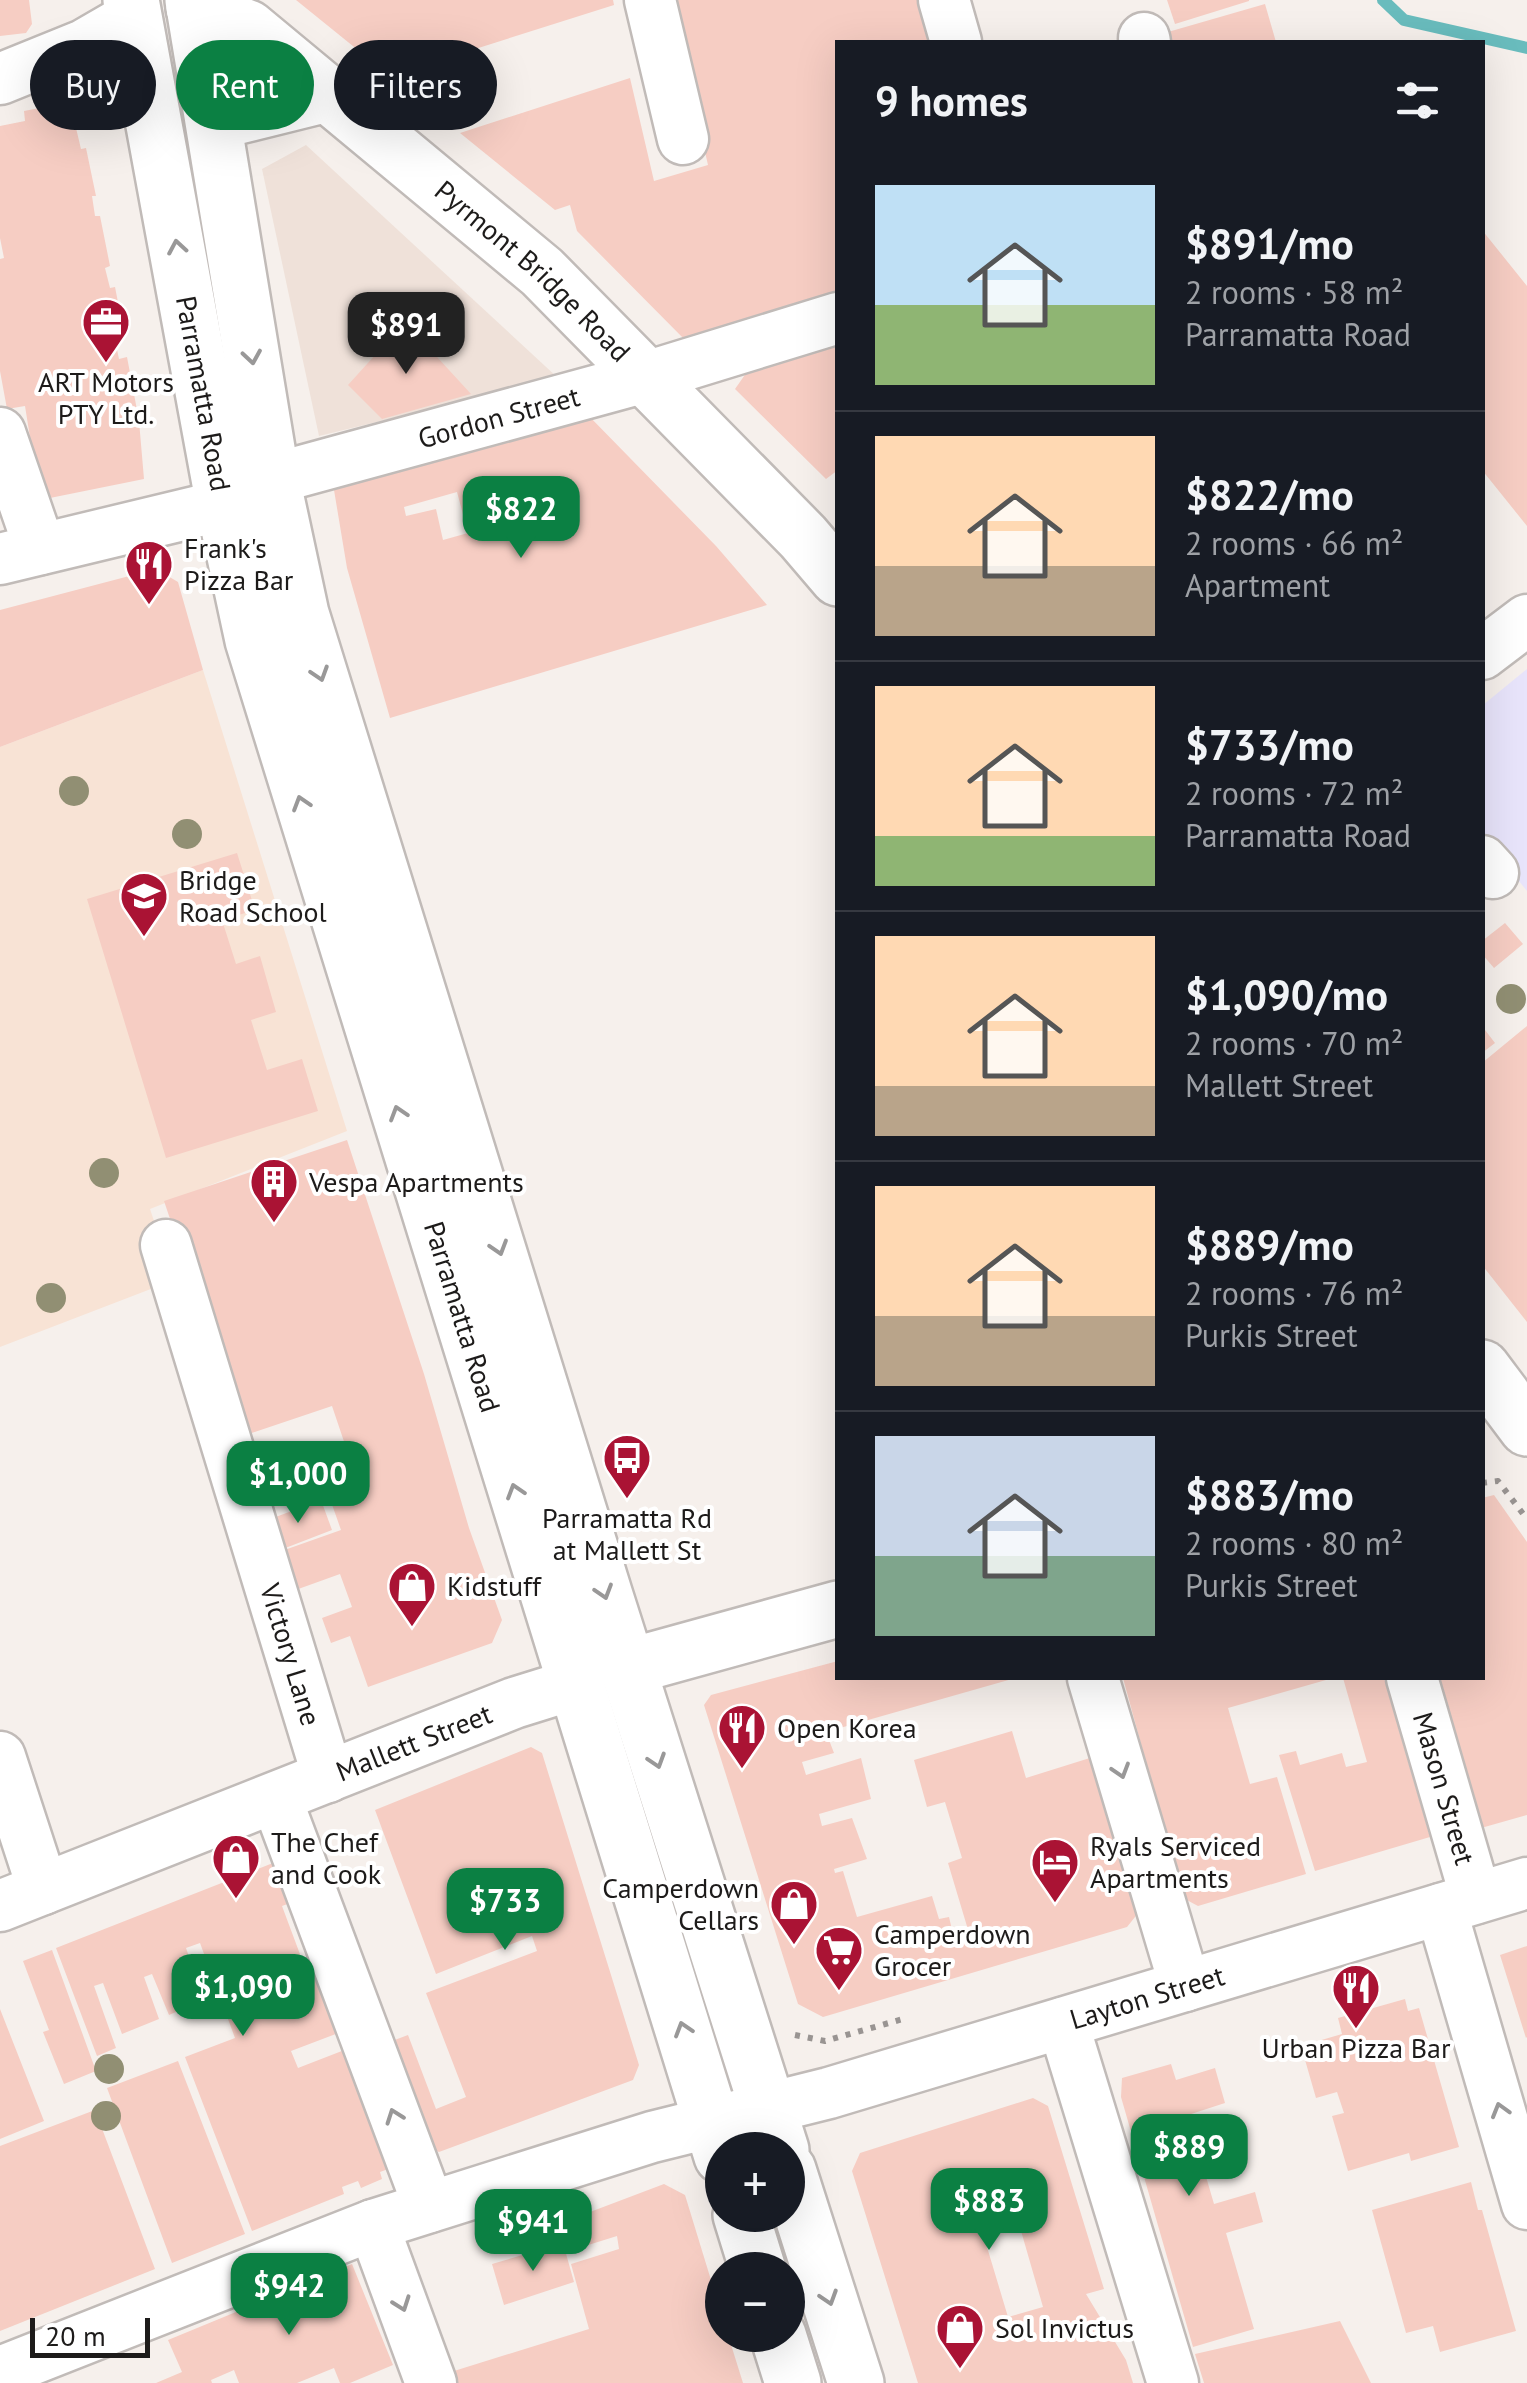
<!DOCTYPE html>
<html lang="en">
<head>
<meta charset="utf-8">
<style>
  body { margin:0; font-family:"PT Sans",sans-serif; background:#242831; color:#f1f3f6; height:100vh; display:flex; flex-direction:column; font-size:38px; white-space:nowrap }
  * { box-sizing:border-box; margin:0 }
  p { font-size:32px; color:#9ea1a6 }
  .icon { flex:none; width:55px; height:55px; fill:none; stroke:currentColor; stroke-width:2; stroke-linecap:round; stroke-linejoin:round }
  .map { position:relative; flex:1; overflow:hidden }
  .drawer { position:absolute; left:835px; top:40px; width:650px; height:1640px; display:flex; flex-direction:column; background:#171b24; border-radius:0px; box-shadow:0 10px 40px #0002 }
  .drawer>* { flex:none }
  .top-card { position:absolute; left:30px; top:40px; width:655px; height:90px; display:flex; gap:20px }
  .buttons { position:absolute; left:705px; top:2132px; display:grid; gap:20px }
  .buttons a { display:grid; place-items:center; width:100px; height:100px; border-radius:50%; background:#171b24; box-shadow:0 10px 40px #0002; font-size:50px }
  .scale { position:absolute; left:30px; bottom:25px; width:120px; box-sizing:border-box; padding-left:10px; border:5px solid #1d1b1a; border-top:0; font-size:28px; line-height:35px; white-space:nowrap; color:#1d1b1a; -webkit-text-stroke:8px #fff; paint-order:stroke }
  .price { position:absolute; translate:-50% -85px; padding:0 22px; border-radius:20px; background:#0b8043; color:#fff; font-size:32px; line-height:65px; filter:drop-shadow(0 2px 5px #0008) }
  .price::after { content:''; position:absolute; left:50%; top:60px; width:30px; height:22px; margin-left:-15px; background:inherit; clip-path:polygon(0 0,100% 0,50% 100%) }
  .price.active { background:#222; color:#fff }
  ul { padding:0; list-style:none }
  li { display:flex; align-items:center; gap:30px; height:250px; padding:0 40px }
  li+li { border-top:2px solid #363941 }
  li span { display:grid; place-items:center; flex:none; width:280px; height:200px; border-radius:0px; color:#555 }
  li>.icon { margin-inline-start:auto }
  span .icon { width:120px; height:120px; fill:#fffc; stroke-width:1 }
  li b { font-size:42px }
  h2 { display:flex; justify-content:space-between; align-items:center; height:120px; padding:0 40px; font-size:42px }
  .tag { padding:0 35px; border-radius:45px; background:#171b24; box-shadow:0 10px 40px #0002; font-size:35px; line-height:90px }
  .tag.active { background:#0b8043; color:#fff }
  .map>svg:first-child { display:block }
  .built { fill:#efe1d9 }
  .industrial { fill:#e8e4fb }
  .education { fill:#f8e3d5 }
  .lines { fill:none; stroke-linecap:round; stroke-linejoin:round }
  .stream { stroke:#69bcbd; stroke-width:12 }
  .building { fill:#f6cdc3; fill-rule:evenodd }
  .minor-casing { stroke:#c1bbb8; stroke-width:55 }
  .major-casing { stroke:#c1bbb8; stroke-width:60 }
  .highway-casing { stroke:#c1bbb8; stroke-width:60 }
  .path { stroke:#999492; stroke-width:6; stroke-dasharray:5 8; stroke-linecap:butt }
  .minor { stroke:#fff; stroke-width:50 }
  .major { stroke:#fff; stroke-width:55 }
  .highway { stroke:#fff; stroke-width:55 }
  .tree { fill:#918f73 }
  .oneway { stroke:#999898 }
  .labels { text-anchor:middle; stroke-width:8; stroke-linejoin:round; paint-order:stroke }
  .street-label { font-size:28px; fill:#1d1b1a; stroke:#fff }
  .poi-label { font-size:28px; fill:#1d1b1a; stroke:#fff; text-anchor:start }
</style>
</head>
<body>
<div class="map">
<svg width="1527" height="2383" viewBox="0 0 1527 2383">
  <rect width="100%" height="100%" fill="#f6f0ec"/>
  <path class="built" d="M 306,145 L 558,378 L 319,436 L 262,169 Z"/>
  <path class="industrial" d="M 1527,669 L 1527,891 L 1483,837 L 1483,705 Z"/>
  <path class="education" d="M 203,670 L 347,1131 L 150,1209 L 158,1233 L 142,1242 L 156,1287 L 0,1347 L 0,747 Z"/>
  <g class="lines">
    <path class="stream" d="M 1383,0 L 1404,20 L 1527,48"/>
  </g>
  <path class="building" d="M 0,0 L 29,0 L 32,24 L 26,33 L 0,36 Z
    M 296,0 L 613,0 L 614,5 L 390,76 Z
    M 670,0 L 917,0 L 928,42 L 838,42 L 838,300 L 689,344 L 577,231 L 570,205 L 555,210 L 460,133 L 630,78 L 654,181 L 708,165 Z
    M 1167,0 L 1249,0 L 1249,1 L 1175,24 Z
    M 1265,4 L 1276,42 L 1171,42 L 1168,32 Z
    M 76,101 L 81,127 L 76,128 L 81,149 L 86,148 L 96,196 L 92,196 L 95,216 L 100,216 L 110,266 L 105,268 L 110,288 L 115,287 L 125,338 L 115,340 L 119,359 L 127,357 L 137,410 L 130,411 L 132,423 L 139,421 L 144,479 L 40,500 L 25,406 L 7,409 L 0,371 L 0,259 L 4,258 L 0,238 L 0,126 L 25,121 L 24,111 Z
    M 1482,230 L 1527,286 L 1527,526 L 1482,470 Z
    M 405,322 L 471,394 L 382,419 L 348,385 Z
    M 838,335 L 838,470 L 826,479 L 735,389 L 756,359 Z
    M 586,413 L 716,546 L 767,605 L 390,718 L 347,568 L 332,478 ZM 457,492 L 468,533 L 443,540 L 436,509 L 406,516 L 404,507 Z
    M 156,569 L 178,582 L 203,670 L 0,747 L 0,610 Z
    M 237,853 L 255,910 L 222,920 L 236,964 L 260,956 L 276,1012 L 251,1020 L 267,1070 L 302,1059 L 318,1111 L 166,1158 L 87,899 Z
    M 1505,923 L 1523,944 L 1494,968 L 1482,954 L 1482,941 Z
    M 1482,1026 L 1495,1043 L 1482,1053 Z
    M 1527,1026 L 1527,1322 L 1482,1265 L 1482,1063 Z
    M 347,1140 L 424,1374 L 469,1528 L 502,1620 L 492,1643 L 368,1687 L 350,1636 L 331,1643 L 322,1618 L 352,1607 L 340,1574 L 290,1592 L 276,1553 L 341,1530 L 329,1496 L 359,1486 L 332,1406 L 243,1436 L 164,1201 Z
    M 1494,1495 L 1527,1542 L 1527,1815 L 1474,1830 L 1427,1678 L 1482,1678 L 1482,1498 Z
    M 321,1500 L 332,1530 L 275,1552 L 265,1521 Z
    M 838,1661 L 838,1678 L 1012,1679 L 826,1732 L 834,1753 L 802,1762 L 806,1775 L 861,1758 L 871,1799 L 819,1814 L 822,1826 L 852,1818 L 867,1859 L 834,1869 L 835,1873 L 843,1871 L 857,1917 L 932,1896 L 939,1919 L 949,1917 L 954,1938 L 969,1933 L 948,1863 L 962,1858 L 945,1802 L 927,1807 L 914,1760 L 1012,1731 L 1026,1778 L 1093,1757 L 1139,1912 L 1127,1927 L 823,2017 L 798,2004 L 704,1705 L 711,1695 Z
    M 1123,1678 L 1333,1678 L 1228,1708 L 1250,1784 L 1277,1777 L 1306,1874 L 1198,1906 L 1183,1898 Z
    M 1343,1678 L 1384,1678 L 1430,1837 L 1315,1871 L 1279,1755 L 1296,1751 L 1300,1765 L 1342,1753 L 1346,1767 L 1367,1762 Z
    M 531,1747 L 542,1753 L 639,2065 L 633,2080 L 439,2152 L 421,2143 L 384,2044 L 408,2035 L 436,2109 L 466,2097 L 426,1993 L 537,1951 L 532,1936 L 436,1974 L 375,1810 Z
    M 278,1861 L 293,1902 L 282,1906 L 304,1965 L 315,1961 L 341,2032 L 291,2051 L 298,2068 L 347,2049 L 391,2168 L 380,2172 L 382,2179 L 361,2188 L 358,2181 L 342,2187 L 344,2194 L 252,2231 L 185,2057 L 235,2038 L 200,1943 L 186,1948 L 204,2000 L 169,2015 L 152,1974 L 144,1977 L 159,2019 L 122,2034 L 103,1983 L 94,1986 L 116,2048 L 97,2056 L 56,1948 Z
    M 1527,1946 L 1527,2037 L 1526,2038 L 1500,1955 Z
    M 52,1950 L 96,2071 L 64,2084 L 43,2032 L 49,2030 L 23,1961 Z
    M 1405,1999 L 1408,2011 L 1419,2008 L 1459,2147 L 1411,2161 L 1409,2153 L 1348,2171 L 1332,2116 L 1344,2113 L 1337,2092 L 1316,2098 L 1301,2046 L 1342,2034 L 1338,2018 Z
    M 0,2009 L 44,2121 L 0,2139 Z
    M 178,2061 L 245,2234 L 172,2263 L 107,2088 Z
    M 1171,2064 L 1176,2080 L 1215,2068 L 1225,2103 L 1188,2115 L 1214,2204 L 1255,2192 L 1263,2222 L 1226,2233 L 1254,2329 L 1193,2347 L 1121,2097 L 1122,2078 Z
    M 1033,2098 L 1048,2106 L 1104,2289 L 1086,2294 L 1126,2360 L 1133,2383 L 918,2383 L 852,2171 L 860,2153 ZM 1017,2217 L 1043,2307 L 1008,2317 L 981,2227 Z
    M 95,2110 L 155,2269 L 0,2331 L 0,2146 Z
    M 1471,2182 L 1478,2210 L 1482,2210 L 1516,2331 L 1440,2352 L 1433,2326 L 1406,2333 L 1372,2210 Z
    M 664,2184 L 685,2195 L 722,2316 L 722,2335 L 728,2335 L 743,2383 L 458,2383 L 454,2371 L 589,2329 L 571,2264 L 619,2249 L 617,2236 L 569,2251 L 561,2223 Z
    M 563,2243 L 574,2282 L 504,2305 L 492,2264 Z
    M 352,2264 L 393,2365 L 350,2383 L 340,2383 L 334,2368 L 297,2383 L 239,2383 L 234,2370 L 211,2380 L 212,2383 L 156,2383 L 182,2372 L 168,2340 Z
    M 1340,2321 L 1371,2383 L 1204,2383 L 1195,2354 Z"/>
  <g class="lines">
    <g class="minor-casing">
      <g id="minor">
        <path d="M 650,0 L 683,139"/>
        <path d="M 944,0 L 956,42"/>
        <path d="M 1144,38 L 1145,42"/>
        <path d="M 0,79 L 84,45 L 134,16"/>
        <path d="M 0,433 L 40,549"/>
        <path id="s1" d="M 272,479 L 646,377 L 838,318"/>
        <path d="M 0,559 L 224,505"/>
        <path d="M 1482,654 L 1527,620"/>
        <path d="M 1482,861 L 1493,873"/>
        <path id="s2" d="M 166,1245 L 328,1777"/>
        <path d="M 1093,1678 L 1185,1986"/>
        <path id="s3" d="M 1412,1678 L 1476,1898"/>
        <path d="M 0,1757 L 43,1889"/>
        <path d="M 276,1798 L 429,2207"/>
        <path id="s4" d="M 0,1906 L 514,1703 L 575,1684"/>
        <path d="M 1441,1909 L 1527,2204"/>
        <path d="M 1063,2023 L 1173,2383"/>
        <path d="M 373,2225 L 431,2383"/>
        <path id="s5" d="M 0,2372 L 373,2225 L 652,2137 L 829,2093 L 1527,1883"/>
      </g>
    </g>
    <g class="major-casing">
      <g id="major">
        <path id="s6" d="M 194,8 L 248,28 L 542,272 L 803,537 L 838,578"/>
        <path d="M 1482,1368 L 1527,1428"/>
        <path d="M 628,1667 L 838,1609"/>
      </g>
    </g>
    <g class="highway-casing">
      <g id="highway">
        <path id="s7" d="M 131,0 L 224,505 L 253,640 L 722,2156"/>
        <path d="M 193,0 L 272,479 L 301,614 L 604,1593 L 781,2150"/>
        <path d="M 214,122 L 327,94"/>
        <path d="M 788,2170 L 856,2383"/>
        <path d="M 741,2215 L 758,2270"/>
        <path d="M 778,2335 L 793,2383"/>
      </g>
    </g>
    <path class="path" d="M 1482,1483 L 1498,1481 L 1527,1519
      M 795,2035 L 825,2041 L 903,2019"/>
    <use href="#minor" class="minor"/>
    <use href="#major" class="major"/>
    <use href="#highway" class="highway"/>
  </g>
  <g class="tree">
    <circle cx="74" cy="791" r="15"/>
    <circle cx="187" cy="834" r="15"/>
    <circle cx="1511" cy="999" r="15"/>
    <circle cx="104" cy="1173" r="15"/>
    <circle cx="51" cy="1298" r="15"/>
    <circle cx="109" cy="2069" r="15"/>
    <circle cx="106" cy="2116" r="15"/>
  </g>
  <defs><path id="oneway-chevron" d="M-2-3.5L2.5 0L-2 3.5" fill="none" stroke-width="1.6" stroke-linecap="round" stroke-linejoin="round" transform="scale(2.5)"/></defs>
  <g class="oneway">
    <use href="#oneway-chevron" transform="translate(177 247) rotate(-100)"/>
    <use href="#oneway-chevron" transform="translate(252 357) rotate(81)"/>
    <use href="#oneway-chevron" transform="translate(320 674) rotate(72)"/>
    <use href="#oneway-chevron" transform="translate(301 803) rotate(-107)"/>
    <use href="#oneway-chevron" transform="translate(398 1113) rotate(-107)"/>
    <use href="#oneway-chevron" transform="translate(499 1248) rotate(73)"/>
    <use href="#oneway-chevron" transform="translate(515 1491) rotate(-107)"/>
    <use href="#oneway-chevron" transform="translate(604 1592) rotate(73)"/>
    <use href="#oneway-chevron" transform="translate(657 1761) rotate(72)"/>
    <use href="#oneway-chevron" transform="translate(1121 1771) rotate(73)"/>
    <use href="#oneway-chevron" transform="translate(683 2029) rotate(-107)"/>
    <use href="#oneway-chevron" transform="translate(1500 2110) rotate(-106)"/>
    <use href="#oneway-chevron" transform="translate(394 2116) rotate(-110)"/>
    <use href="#oneway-chevron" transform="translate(829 2298) rotate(72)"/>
    <use href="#oneway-chevron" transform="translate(402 2304) rotate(70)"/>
  </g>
  <defs>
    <g id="office-pin" transform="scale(2.5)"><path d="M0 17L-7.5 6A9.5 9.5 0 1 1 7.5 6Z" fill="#aa1334" stroke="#fff"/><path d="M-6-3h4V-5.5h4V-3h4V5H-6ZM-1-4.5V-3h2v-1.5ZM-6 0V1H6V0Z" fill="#fff"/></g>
    <g id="restaurant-pin" transform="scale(2.5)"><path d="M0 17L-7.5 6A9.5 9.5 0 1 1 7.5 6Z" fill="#aa1334" stroke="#fff"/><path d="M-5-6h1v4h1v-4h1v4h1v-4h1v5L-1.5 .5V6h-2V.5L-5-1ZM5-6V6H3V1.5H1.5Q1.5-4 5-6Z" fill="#fff"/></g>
    <g id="school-pin" transform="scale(2.5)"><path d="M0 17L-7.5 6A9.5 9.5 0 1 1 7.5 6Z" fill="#aa1334" stroke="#fff"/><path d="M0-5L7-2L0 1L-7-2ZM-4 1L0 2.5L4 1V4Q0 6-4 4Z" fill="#fff"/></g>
    <g id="building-pin" transform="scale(2.5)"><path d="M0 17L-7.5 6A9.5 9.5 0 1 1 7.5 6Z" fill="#aa1334" stroke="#fff"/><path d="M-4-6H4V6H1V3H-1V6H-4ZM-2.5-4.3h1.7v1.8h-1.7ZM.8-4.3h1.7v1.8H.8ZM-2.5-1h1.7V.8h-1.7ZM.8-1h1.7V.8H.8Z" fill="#fff"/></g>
    <g id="bus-pin" transform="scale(2.5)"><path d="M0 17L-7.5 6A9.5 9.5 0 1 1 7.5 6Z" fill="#aa1334" stroke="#fff"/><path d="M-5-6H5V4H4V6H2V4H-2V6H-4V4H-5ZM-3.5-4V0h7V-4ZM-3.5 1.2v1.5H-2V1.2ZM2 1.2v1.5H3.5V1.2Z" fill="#fff"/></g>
    <g id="shop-pin" transform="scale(2.5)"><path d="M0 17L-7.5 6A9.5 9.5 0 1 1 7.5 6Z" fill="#aa1334" stroke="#fff"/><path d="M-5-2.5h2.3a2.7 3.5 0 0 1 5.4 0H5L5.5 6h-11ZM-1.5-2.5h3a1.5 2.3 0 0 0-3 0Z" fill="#fff"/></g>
    <g id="hotel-pin" transform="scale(2.5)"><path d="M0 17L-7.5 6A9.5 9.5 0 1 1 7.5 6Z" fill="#aa1334" stroke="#fff"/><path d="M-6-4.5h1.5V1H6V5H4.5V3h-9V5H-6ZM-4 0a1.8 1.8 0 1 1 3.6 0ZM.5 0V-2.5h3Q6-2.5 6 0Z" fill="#fff"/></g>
    <g id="supermarket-pin" transform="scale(2.5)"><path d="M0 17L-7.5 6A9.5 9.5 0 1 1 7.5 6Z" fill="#aa1334" stroke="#fff"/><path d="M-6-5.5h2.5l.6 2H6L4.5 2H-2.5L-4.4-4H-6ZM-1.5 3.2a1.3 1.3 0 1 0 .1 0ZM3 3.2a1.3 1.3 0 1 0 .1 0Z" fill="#fff"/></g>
  </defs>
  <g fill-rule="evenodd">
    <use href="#office-pin" x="106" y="322"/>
    <use href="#restaurant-pin" x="149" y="564"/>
    <use href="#school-pin" x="144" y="896"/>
    <use href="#building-pin" x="274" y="1182"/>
    <use href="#bus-pin" x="627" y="1458"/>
    <use href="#shop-pin" x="412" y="1586"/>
    <use href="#restaurant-pin" x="742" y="1728"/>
    <use href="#shop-pin" x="236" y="1858"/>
    <use href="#hotel-pin" x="1055" y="1862"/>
    <use href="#shop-pin" x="794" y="1904"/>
    <use href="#supermarket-pin" x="839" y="1950"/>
    <use href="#restaurant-pin" x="1356" y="1988"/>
    <use href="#shop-pin" x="960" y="2328"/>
  </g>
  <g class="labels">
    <g class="street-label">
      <text dy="10" stroke="none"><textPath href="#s6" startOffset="432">Pyrmont Bridge Road</textPath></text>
      <text dy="10" stroke="none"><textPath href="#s7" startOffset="400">Parramatta Road</textPath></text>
      <text dy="10" stroke="none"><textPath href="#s1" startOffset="235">Gordon Street</textPath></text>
      <text dy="10" stroke="none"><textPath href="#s7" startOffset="1360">Parramatta Road</textPath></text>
      <text dy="10" stroke="none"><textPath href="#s2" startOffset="428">Victory Lane</textPath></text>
      <text dy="10" stroke="none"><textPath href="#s4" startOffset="445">Mallett Street</textPath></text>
      <text dy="10" stroke="none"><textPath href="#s3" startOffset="115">Mason Street</textPath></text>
      <text dy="10" stroke="none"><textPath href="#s5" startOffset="1208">Layton Street</textPath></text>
    </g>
    <g class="poi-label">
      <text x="106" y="392" text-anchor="middle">ART Motors<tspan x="106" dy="32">PTY Ltd.</tspan></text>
      <text x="184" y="558">Frank's<tspan x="184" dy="32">Pizza Bar</tspan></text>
      <text x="179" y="890">Bridge<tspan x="179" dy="32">Road School</tspan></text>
      <text x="309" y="1192">Vespa Apartments</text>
      <text x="627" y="1528" text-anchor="middle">Parramatta Rd<tspan x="627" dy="32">at Mallett St</tspan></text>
      <text x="447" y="1596">Kidstuff</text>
      <text x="777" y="1738">Open Korea</text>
      <text x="271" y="1852">The Chef<tspan x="271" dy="32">and Cook</tspan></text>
      <text x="1090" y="1856">Ryals Serviced<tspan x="1090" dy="32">Apartments</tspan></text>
      <text x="759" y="1898" text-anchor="end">Camperdown<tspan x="759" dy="32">Cellars</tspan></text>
      <text x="874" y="1944">Camperdown<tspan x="874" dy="32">Grocer</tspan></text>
      <text x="1356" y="2058" text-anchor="middle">Urban Pizza Bar</text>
      <text x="995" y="2338">Sol Invictus</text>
    </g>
  </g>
</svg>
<div class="buttons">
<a>+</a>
<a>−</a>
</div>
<div class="scale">20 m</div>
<b class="price active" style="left:406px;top:377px">$891</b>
<b class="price" style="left:521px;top:561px">$822</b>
<b class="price" style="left:298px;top:1526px">$1,000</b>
<b class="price" style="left:505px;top:1953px">$733</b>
<b class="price" style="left:243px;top:2039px">$1,090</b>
<b class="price" style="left:1189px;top:2199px">$889</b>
<b class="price" style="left:989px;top:2253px">$883</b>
<b class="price" style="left:533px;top:2274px">$941</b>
<b class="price" style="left:289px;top:2338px">$942</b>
<div class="top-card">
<a class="tag">Buy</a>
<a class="tag active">Rent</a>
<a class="tag">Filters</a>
</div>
<section class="drawer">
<h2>9 homes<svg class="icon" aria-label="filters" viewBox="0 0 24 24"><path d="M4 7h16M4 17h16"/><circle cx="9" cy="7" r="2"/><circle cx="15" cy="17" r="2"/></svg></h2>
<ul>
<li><span style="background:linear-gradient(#bfe0f5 60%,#8fb573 0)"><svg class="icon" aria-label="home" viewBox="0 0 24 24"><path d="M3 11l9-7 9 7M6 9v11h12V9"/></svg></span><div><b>$891/mo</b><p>2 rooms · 58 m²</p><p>Parramatta Road</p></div></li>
<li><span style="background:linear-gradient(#ffd9b3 65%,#b9a48a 0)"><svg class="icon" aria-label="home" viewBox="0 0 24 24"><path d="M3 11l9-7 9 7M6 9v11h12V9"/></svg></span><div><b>$822/mo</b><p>2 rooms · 66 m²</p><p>Apartment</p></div></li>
<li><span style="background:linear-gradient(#ffd9b3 75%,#8fb573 0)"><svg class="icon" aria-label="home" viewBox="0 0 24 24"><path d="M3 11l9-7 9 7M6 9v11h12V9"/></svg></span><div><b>$733/mo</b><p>2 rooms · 72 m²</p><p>Parramatta Road</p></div></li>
<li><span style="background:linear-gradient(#ffd9b3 75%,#b9a48a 0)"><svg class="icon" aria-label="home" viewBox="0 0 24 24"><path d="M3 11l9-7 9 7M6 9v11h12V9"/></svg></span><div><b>$1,090/mo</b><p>2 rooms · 70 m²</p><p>Mallett Street</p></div></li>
<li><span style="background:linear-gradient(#ffd9b3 65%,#b9a48a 0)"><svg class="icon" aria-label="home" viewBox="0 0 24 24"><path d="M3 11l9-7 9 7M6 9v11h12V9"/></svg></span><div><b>$889/mo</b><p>2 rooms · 76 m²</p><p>Purkis Street</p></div></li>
<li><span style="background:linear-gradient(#c9d6e8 60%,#7fa58c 0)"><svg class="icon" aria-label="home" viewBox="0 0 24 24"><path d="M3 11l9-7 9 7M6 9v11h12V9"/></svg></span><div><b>$883/mo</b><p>2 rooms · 80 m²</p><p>Purkis Street</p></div></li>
</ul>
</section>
</div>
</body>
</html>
